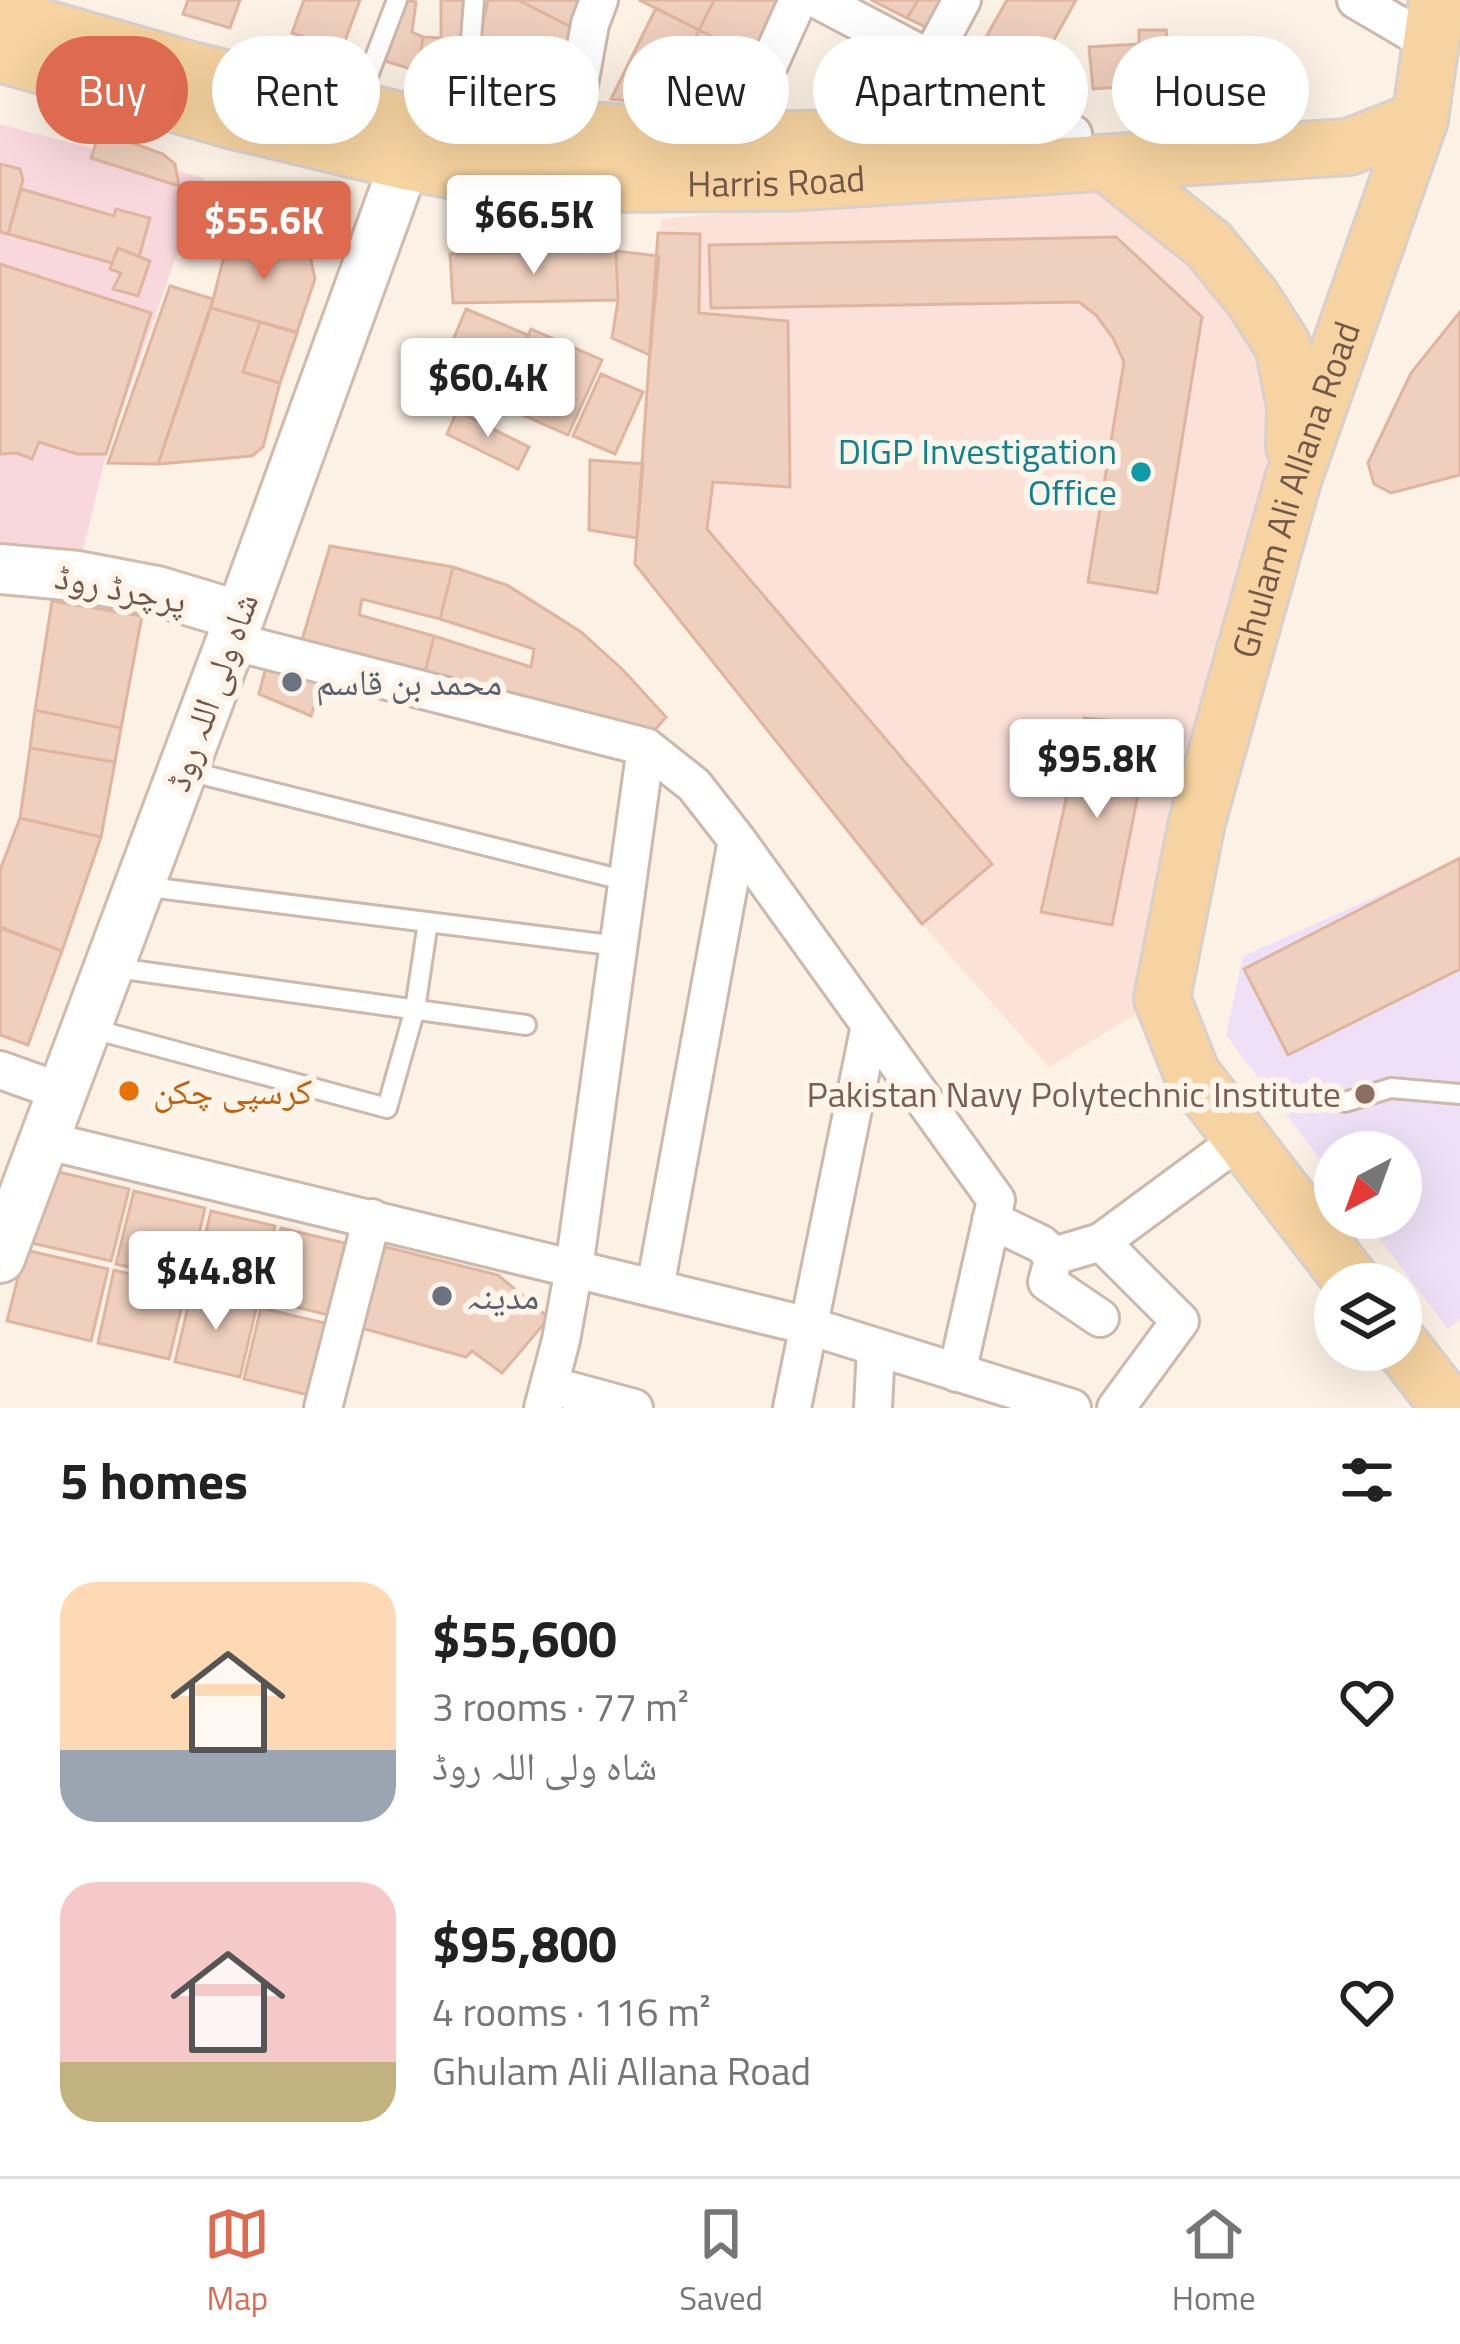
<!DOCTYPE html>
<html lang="en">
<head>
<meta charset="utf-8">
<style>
  body { margin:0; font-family:"Titillium Web","Noto Naskh Arabic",sans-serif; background:#f6f6f6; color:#222; height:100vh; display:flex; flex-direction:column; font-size:45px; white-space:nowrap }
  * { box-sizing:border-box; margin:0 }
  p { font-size:39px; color:#767676 }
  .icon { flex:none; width:66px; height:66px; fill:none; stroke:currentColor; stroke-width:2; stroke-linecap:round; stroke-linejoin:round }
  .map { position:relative; height:1408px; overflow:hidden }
  .sheet { display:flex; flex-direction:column; background:#fff; flex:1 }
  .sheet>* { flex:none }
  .top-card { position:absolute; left:36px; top:36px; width:1389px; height:108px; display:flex; gap:24px }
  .needle { width:78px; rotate:221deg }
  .fabs { position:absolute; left:1314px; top:1131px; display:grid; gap:24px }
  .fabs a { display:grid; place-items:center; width:108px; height:108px; border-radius:50%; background:#fff; box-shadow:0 12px 48px #0002; font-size:60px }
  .price { position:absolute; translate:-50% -102px; padding:0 27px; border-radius:12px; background:#fff; color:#222; font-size:39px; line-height:78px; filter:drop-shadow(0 3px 6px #0008) }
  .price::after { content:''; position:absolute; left:50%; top:72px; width:36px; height:27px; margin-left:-18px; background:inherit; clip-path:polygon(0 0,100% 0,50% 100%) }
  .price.active { background:#de6b50; color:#fff }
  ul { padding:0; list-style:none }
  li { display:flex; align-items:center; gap:36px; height:300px; padding:0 60px }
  li span { display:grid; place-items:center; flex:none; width:336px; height:240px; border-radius:36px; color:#555 }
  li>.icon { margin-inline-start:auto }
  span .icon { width:144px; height:144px; fill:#fffc; stroke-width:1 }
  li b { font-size:51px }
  h2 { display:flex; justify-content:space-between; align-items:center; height:144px; padding:0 60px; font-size:51px }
  .tag { padding:0 42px; border-radius:54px; background:#fff; box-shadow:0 12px 48px #0002; font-size:42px; line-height:108px }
  .tag.active { background:#de6b50; color:#fff }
  .tabs { display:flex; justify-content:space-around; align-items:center; height:168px; border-top:3px solid #e0e0e0; background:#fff; font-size:33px; color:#767676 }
  .tabs a { display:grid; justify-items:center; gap:6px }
  .tabs .active { color:#de6b50 }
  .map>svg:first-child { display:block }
  .commercial { fill:#fbe1d8 }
  .education { fill:#eee1f7 }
  .medical { fill:#f8d8dd }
  .building { fill:#efcfbd; stroke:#e0b59f; stroke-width:3 }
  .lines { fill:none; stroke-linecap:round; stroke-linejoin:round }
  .lane-casing { stroke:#ccb9ab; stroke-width:24 }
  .street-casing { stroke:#ccb9ab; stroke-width:42 }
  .secondary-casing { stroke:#d0bbac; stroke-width:54 }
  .primary-casing { stroke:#d8d0cd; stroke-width:60 }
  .lane { stroke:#fff; stroke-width:18 }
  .street { stroke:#fff; stroke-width:36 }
  .secondary { stroke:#fff; stroke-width:48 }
  .primary { stroke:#f6d3a0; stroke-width:54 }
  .culture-dot { fill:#0f9aa8; stroke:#fef5ea; stroke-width:4.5 }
  .worship-dot { fill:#6b7280; stroke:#fef5ea; stroke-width:4.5 }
  .food-dot { fill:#e8710a; stroke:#fef5ea; stroke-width:4.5 }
  .education-dot { fill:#8d6e63; stroke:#fef5ea; stroke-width:4.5 }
  .labels { text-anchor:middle; stroke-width:12; stroke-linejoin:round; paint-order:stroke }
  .street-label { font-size:36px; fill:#72584b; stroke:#fef5ea }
  .culture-label { font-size:36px; fill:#0d838f; stroke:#fef5ea; text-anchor:end }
  .worship-label { font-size:36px; fill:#5b616d; stroke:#fef5ea; text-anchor:start }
  .food-label { font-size:36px; fill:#c56008; stroke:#fef5ea; text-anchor:start }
  .education-label { font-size:36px; fill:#785e54; stroke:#fef5ea; text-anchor:end }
</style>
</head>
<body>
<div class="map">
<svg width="1460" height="1408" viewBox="0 0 1460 1408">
  <rect width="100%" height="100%" fill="#fbf1e4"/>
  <path class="commercial" d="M 1106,177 L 1158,203 L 1295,406 L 1162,998 L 1049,1067 L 922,924 L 635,564 L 661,219 Z"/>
  <path class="education" d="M 1460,859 L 1460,1319 L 1448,1329 L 1364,1218 L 1401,1218 L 1401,1152 L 1335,1152 L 1335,1179 L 1226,1035 L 1243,956 Z"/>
  <path class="medical" d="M 0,124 L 204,178 L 106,454 L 79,568 L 0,561 Z"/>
  <path class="building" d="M 188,0 L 240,0 L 230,28 L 183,14 Z
    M 304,0 L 360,0 L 342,49 L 292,33 Z
    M 405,0 L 416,2 L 412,32 L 423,37 L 418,71 L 378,59 Z
    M 441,0 L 466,0 L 464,74 L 418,71 L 423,37 L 441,38 Z
    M 488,0 L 518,0 L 575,29 L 563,86 L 481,80 L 481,30 Z
    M 518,0 L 587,0 L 575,29 Z
    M 639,0 L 714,0 L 699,30 Z
    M 714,0 L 785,0 L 761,60 L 699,30 Z
    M 871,0 L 918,0 L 907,18 Z
    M 918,0 L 968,0 L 947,37 L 907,18 Z
    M 1007,0 L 1076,0 L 1027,88 L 973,60 Z
    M 656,8 L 699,30 L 662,105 L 611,99 Z
    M 699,30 L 761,60 L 737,113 L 662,105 Z
    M 1139,30 L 1166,30 L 1168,43 L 1251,40 L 1253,85 L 1176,87 L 1173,101 L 1147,101 L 1149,85 L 1093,89 L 1089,47 L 1139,44 Z
    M 100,131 L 163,154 L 175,164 L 179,186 L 91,158 Z
    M 0,164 L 20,169 L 23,180 L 8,234 L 0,232 Z
    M 245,183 L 326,203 L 329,209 L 322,240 L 315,248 L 232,226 Z
    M 21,189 L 114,216 L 116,209 L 150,218 L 139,257 L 118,248 L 112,263 L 8,234 Z
    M 230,232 L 310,255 L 315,279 L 297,332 L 211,308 Z
    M 658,233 L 700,234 L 699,313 L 788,321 L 790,487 L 713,482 L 707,529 L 992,864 L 922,924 L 635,564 Z
    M 1116,237 L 1202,317 L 1157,593 L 1088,582 L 1124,362 L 1113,338 L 1096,315 L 1079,302 L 711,308 L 709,245 Z
    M 118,248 L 150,261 L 138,296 L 113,289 L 121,273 L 110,269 Z
    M 616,251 L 659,256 L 650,355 L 612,338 L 618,300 Z
    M 616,251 L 618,300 L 453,303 L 450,254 Z
    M 0,264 L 151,313 L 106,454 L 77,454 L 39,442 L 32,459 L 17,453 L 0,454 Z
    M 170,286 L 213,299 L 158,464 L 108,463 Z
    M 211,308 L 260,322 L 243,372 L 280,383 L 263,447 L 252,456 L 158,464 Z
    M 466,309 L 528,335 L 498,404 L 437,379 Z
    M 1460,312 L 1460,475 L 1391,493 L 1374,484 L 1368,463 L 1411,373 Z
    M 260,322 L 297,333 L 280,383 L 243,372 Z
    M 531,329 L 602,360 L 568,435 L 498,404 Z
    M 601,374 L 643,392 L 615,454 L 573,436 Z
    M 457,411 L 529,447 L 518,469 L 447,434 Z
    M 590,460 L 643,464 L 637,538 L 589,530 Z
    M 330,546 L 453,567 L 440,619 L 362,599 L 359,615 L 434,636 L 423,681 L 299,650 Z
    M 453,567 L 507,585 L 581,632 L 623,670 L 666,717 L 646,740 L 423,681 L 434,636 L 531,667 L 534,649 L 440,619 Z
    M 52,601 L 142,616 L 121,728 L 35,710 Z
    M 269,655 L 326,670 L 311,716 L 259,694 Z
    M 35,710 L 121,728 L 115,762 L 30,748 Z
    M 1084,718 L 1152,724 L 1112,925 L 1041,912 Z
    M 30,748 L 115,762 L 101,837 L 20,818 Z
    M 20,818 L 101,837 L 62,951 L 0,927 L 0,870 Z
    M 1460,858 L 1460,969 L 1288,1055 L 1244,969 Z
    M 0,928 L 62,951 L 28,1045 L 0,1035 Z
    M 55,1171 L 129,1189 L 111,1261 L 27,1242 Z
    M 134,1191 L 205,1208 L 188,1280 L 116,1264 Z
    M 211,1211 L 275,1226 L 258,1298 L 194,1282 Z
    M 281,1228 L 345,1243 L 328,1315 L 264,1299 Z
    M 374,1244 L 498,1275 L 549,1318 L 502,1373 L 472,1351 L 466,1357 L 354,1326 Z
    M 25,1250 L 108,1269 L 91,1341 L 7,1321 Z
    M 114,1270 L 186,1288 L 169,1359 L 98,1343 Z
    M 192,1290 L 257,1305 L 240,1377 L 175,1362 Z
    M 261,1308 L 325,1323 L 308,1395 L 244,1379 Z"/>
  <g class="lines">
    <g class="lane-casing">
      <path id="lane" d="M 358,102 L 397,0
        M 473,124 L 471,39 L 474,0
        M 184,770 L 627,881
        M 141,886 L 618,946
        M 109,967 L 526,1025
        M 89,1028 L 387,1108 L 415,1009 L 428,922
        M 1345,1102 L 1391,1088 L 1460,1094"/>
    </g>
    <g class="street-casing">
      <path id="street" d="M 818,0 L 1073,134
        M 1356,0 L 1431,44
        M 930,59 L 962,0
        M 571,129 L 590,24 L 599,0
        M 735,140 L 798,0
        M 231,641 L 646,747 L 574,1268 L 561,1340 L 543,1408
        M 646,747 L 694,785 L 737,840 L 996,1200 L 957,1373
        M 0,1070 L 62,1092
        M 44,1140 L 809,1326 L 1072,1408
        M 991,1220 L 1041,1244 L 1054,1256 L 1047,1282 L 1100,1318
        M 1101,1242 L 1180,1321 L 1116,1408
        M 1054,1256 L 1101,1242 L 1242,1138
        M 655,1288 L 737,840
        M 549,1385 L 634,1408
        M 323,1408 L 372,1218
        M 792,1408 L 870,1025
        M 873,1408 L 876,1347"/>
    </g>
    <g class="secondary-casing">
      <path id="secondary" d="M 0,569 L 78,576 L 157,591 L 240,616
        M 0,1258 L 231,641 L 405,162 L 415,124"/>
    </g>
    <g class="primary-casing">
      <g id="primary">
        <path d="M 0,15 L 195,71 L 415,124 L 445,128 L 571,129 L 735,140 L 1027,135"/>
        <path id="s1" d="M 0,54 L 230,120 L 405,162 L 493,178 L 593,184 L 785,183 L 1349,147 L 1420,119"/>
        <path d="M 1106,163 L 1209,245 L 1253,299 L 1283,346 L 1295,406 L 1294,447"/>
        <path id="s2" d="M 1354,1284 L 1192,1074 L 1162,998 L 1197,822 L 1293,480 L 1420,119 L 1437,0"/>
        <path d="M 1401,1345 L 1450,1408"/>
      </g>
    </g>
    <use href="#lane" class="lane"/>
    <use href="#street" class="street"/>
    <use href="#secondary" class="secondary"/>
    <use href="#primary" class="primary"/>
  </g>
  <circle class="culture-dot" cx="1141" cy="472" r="12"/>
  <g class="worship-dot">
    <circle cx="292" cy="682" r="12"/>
    <circle cx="442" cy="1296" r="12"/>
  </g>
  <circle class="food-dot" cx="129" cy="1091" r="12"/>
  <circle class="education-dot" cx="1365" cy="1094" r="12"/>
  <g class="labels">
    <g class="street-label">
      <text dy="13" stroke="none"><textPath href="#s1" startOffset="792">Harris Road</textPath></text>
      <text dy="13" stroke="none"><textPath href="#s2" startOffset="873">Ghulam Ali Allana Road</textPath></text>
      <text transform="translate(121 588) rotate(11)" y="13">پرچرڈ روڈ</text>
      <text transform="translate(211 692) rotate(-70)" y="13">شاہ ولی اللہ روڈ</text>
    </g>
    <g class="culture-label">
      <text x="1117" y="464">DIGP Investigation<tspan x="1117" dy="41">Office</tspan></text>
    </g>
    <g class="worship-label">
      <text x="316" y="695">محمد بن قاسم</text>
      <text x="466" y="1309">مدینہ</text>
    </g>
    <g class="food-label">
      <text x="153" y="1104">کرسپی چکن</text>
    </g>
    <g class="education-label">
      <text x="1341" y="1107">Pakistan Navy Polytechnic Institute</text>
    </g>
  </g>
</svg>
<div class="fabs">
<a><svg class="needle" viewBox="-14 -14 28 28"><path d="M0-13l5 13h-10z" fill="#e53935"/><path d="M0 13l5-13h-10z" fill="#767676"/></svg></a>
<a><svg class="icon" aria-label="layers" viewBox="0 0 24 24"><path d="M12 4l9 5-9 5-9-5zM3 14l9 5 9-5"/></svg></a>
</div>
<b class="price" style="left:534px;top:277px">$66.5K</b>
<b class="price active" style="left:264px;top:283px">$55.6K</b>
<b class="price" style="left:488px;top:440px">$60.4K</b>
<b class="price" style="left:1097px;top:821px">$95.8K</b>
<b class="price" style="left:216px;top:1333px">$44.8K</b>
<div class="top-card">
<a class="tag active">Buy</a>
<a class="tag">Rent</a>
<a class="tag">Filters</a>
<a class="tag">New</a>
<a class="tag">Apartment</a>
<a class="tag">House</a>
</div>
</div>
<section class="sheet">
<h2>5 homes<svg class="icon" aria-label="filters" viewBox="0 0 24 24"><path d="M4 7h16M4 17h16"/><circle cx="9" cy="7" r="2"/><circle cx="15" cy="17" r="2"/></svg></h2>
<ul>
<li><span style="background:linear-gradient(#ffd9b3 70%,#9aa5b1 0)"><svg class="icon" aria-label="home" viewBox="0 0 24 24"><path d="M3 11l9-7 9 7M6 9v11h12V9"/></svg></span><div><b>$55,600</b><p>3 rooms · 77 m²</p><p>شاہ ولی اللہ روڈ</p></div><svg class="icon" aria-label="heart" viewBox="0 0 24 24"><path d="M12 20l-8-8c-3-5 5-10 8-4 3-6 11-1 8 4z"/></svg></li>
<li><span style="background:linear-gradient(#f6c9c9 75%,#c2b280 0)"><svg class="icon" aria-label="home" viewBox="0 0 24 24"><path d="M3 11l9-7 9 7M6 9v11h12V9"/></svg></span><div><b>$95,800</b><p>4 rooms · 116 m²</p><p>Ghulam Ali Allana Road</p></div><svg class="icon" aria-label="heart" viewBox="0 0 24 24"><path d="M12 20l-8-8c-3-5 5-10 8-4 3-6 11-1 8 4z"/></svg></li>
</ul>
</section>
<nav class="tabs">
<a class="active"><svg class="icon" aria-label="map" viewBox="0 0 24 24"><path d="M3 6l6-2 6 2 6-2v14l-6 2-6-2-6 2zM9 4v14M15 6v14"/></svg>Map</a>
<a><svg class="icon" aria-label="saved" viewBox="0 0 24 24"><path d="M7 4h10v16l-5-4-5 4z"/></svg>Saved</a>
<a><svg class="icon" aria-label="home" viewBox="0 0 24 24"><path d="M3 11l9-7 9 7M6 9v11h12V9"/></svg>Home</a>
</nav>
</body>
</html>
